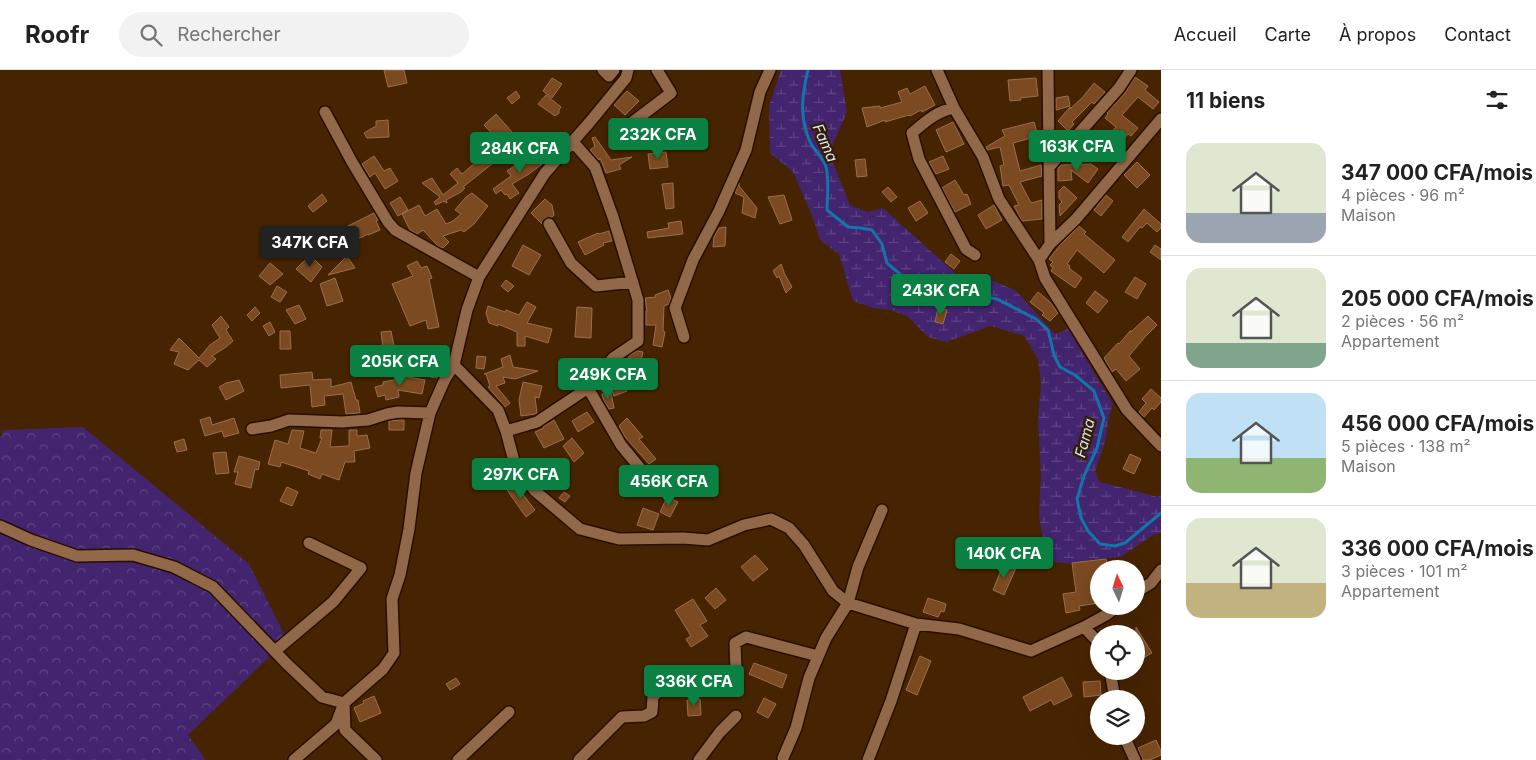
<!DOCTYPE html>
<html lang="fr">
<head>
<meta charset="utf-8">
<style>
  body { margin:0; font-family:Inter,sans-serif; background:#f2f2f2; color:#222; height:100vh; display:flex; flex-direction:column; font-size:19px; white-space:nowrap }
  * { box-sizing:border-box; margin:0 }
  p { font-size:16px; color:#767676 }
  .icon { flex:none; width:28px; height:28px; fill:none; stroke:currentColor; stroke-width:2; stroke-linecap:round; stroke-linejoin:round }
  .map { position:relative; flex:1; overflow:hidden }
  .panel { display:flex; flex-direction:column; background:#fff; width:375px }
  .panel>* { flex:none }
  .needle { width:32px; rotate:356deg }
  .fabs { position:absolute; left:1090px; top:490px; display:grid; gap:10px }
  .fabs a { display:grid; place-items:center; width:55px; height:55px; border-radius:50%; background:#fff; box-shadow:0 5px 20px #0002; font-size:25px }
  .price { position:absolute; translate:-50% -42px; padding:0 11px; border-radius:5px; background:#0b8043; color:#fff; font-size:16px; line-height:32px; filter:drop-shadow(0 1px 2px #0008) }
  .price::after { content:''; position:absolute; left:50%; top:30px; width:15px; height:11px; margin-left:-8px; background:inherit; clip-path:polygon(0 0,100% 0,50% 100%) }
  .price.selected { background:#222; color:#fff }
  ul { padding:0; list-style:none }
  li { display:flex; align-items:center; gap:15px; height:125px; padding:0 25px }
  li+li { border-top:1px solid #e0e0e0 }
  li span { display:grid; place-items:center; flex:none; width:140px; height:100px; border-radius:15px; color:#555 }
  li>.icon { margin-inline-start:auto }
  span .icon { width:60px; height:60px; fill:#fffc; stroke-width:1 }
  li b { font-size:21px }
  h2 { display:flex; justify-content:space-between; align-items:center; height:60px; padding:0 25px; font-size:21px }
  header { display:flex; align-items:center; gap:30px; box-sizing:border-box; height:70px; padding:0 25px; background:#fff; border-bottom:1px solid #e0e0e0 }
  header strong { font-size:24px }
  nav { display:flex; gap:28px; margin-inline-start:auto; font-size:18px }
  .search { width:350px; height:45px; background:#f2f2f2; display:flex; align-items:center; gap:12px; box-sizing:border-box; padding:0 18px; border-radius:28px; color:#767676; font-size:19px }
  main { display:flex; flex:1; min-height:0 }
  .map>svg:first-child { display:block }
  .forest { fill:url(#forest-crowns) }
  .wetland { fill:url(#wetland-marsh) }
  .lines { fill:none; stroke-linecap:round; stroke-linejoin:round }
  .stream { stroke:#1176aa; stroke-width:3 }
  .building { fill:#7b4a20; stroke:#996f4f }
  .minor-casing { stroke:#280e00; stroke-width:14 }
  .minor { stroke:#916848; stroke-width:11 }
  .labels { text-anchor:middle; stroke-width:5; stroke-linejoin:round; paint-order:stroke }
  .water-label { font-size:15px; font-style:italic; fill:#d0e8fa; stroke:#381d04 }
</style>
</head>
<body>
<header>
<strong>Roofr</strong>
<div class="search"><svg class="icon" aria-label="search" viewBox="0 0 24 24"><circle cx="10" cy="10" r="6"/><path d="M15 15l6 6"/></svg>Rechercher</div>
<nav><a>Accueil</a><a>Carte</a><a>À propos</a><a>Contact</a></nav>
</header>
<main>
<div class="map">
<svg width="1161" height="690" viewBox="0 0 1161 690">
  <defs>
    <pattern id="forest-crowns" width="20" height="18" patternUnits="userSpaceOnUse" patternTransform="scale(1.25)"><rect width="20" height="18" fill="#43246f"/><path d="M2 6a3 3 0 1 1 6 0M12 15a3 3 0 1 1 6 0" fill="none" stroke="#5f4482"/></pattern>
    <pattern id="wetland-marsh" width="20" height="14" patternUnits="userSpaceOnUse" patternTransform="scale(1.25)"><rect width="20" height="14" fill="#43246f"/><path d="M1 5h8M5 5V1M11 12h8M15 12V8" fill="none" stroke="#5f4482"/></pattern>
  </defs>
  <rect width="100%" height="100%" fill="#472401"/>
  <path class="forest" d="M 83,357 L 249,494 L 287,570 L 188,665 L 206,690 L 0,690 L 0,368 L 4,360 Z"/>
  <path class="wetland" d="M 781,0 L 840,0 L 847,42 L 829,83 L 850,135 L 867,142 L 883,138 L 956,204 L 989,209 L 1015,220 L 1055,264 L 1068,259 L 1113,334 L 1109,347 L 1105,372 L 1095,402 L 1100,412 L 1158,427 L 1161,425 L 1161,463 L 1153,465 L 1122,486 L 1074,494 L 1055,492 L 1045,486 L 1039,445 L 1041,405 L 1038,349 L 1041,312 L 1038,289 L 1024,266 L 991,256 L 946,272 L 928,267 L 907,246 L 891,240 L 873,238 L 853,231 L 839,184 L 820,170 L 813,148 L 793,102 L 770,83 L 769,36 Z"/>
  <g class="lines">
    <path class="stream" d="M 808,0 C 802,25 799,47 810,72 C 814,80 821,86 825,94 C 830,105 827,128 827,140 L 848,157 L 861,158 L 872,160 L 882,174 L 887,193 L 901,205 L 966,223 L 997,229 L 1036,249 L 1048,260 L 1054,285 L 1060,297 L 1075,305 L 1094,321 L 1104,348 L 1097,378 L 1084,406 L 1077,429 L 1081,448 L 1088,461 L 1100,474 L 1115,476 L 1125,473 L 1161,443"/>
  </g>
  <path class="building" d="M 384,0 L 404,0 L 407,13 L 388,17 Z
    M 1135,7 L 1148,16 L 1145,20 L 1159,32 L 1153,39 L 1138,27 L 1122,45 L 1138,58 L 1131,66 L 1128,64 L 1110,86 L 1099,77 L 1116,57 L 1105,48 L 1108,44 L 1107,43 L 1125,23 Z
    M 552,8 L 562,14 L 552,28 L 543,21 Z
    M 1036,8 L 1038,26 L 1020,28 L 1021,30 L 1010,31 L 1008,10 Z
    M 1094,13 L 1105,22 L 1094,34 L 1092,32 L 1072,52 L 1074,54 L 1068,61 L 1058,51 L 1070,37 L 1070,39 L 1082,28 Z
    M 925,16 L 935,35 L 922,42 L 921,40 L 910,46 L 909,45 L 885,52 L 885,50 L 867,57 L 862,38 L 880,36 L 880,38 L 902,32 L 898,22 L 907,18 L 910,24 Z
    M 516,21 L 520,27 L 512,34 L 507,28 Z
    M 627,21 L 639,31 L 625,45 L 614,35 Z
    M 546,25 L 561,37 L 559,40 L 559,43 L 555,46 L 538,34 Z
    M 1068,26 L 1070,36 L 1056,40 L 1056,28 Z
    M 496,44 L 519,70 L 508,81 L 484,55 Z
    M 388,50 L 389,67 L 367,68 L 364,63 L 376,56 L 376,51 Z
    M 658,51 L 665,64 L 656,68 L 650,55 Z
    M 953,52 L 964,74 L 946,82 L 936,60 Z
    M 1034,52 L 1038,66 L 1013,73 L 1020,101 L 1041,95 L 1042,106 L 1020,112 L 1031,133 L 1042,130 L 1042,149 L 1022,151 L 1014,136 L 1019,135 L 1009,115 L 1003,116 L 1000,96 L 1004,95 L 1000,77 L 987,80 L 986,77 L 1005,66 L 1002,60 Z
    M 595,67 L 611,90 L 632,87 L 619,95 L 621,99 L 606,103 L 600,88 L 599,90 L 590,80 L 595,76 L 592,68 Z
    M 1086,67 L 1098,75 L 1089,88 L 1076,79 Z
    M 489,81 L 497,90 L 463,117 L 465,118 L 461,122 L 446,130 L 447,133 L 444,131 L 436,135 L 434,132 L 440,127 L 422,113 L 432,108 L 443,125 L 458,113 L 450,104 L 457,98 L 462,104 Z
    M 536,81 L 546,91 L 529,104 L 512,114 L 519,123 L 510,129 L 507,124 L 505,125 L 501,120 L 496,124 L 493,119 L 511,106 L 507,101 Z
    M 666,82 L 668,97 L 650,99 L 648,84 Z
    M 374,86 L 384,101 L 390,98 L 398,111 L 385,119 L 375,103 L 370,107 L 362,94 Z
    M 943,86 L 949,99 L 936,104 L 929,92 Z
    M 865,89 L 867,106 L 857,107 L 855,90 Z
    M 1137,92 L 1150,105 L 1137,118 L 1124,105 Z
    M 1091,94 L 1098,99 L 1088,113 L 1071,100 L 1072,110 L 1058,111 L 1058,98 L 1061,95 Z
    M 955,110 L 964,125 L 967,124 L 971,134 L 955,142 L 942,118 Z
    M 673,113 L 674,138 L 666,139 L 662,114 Z
    M 739,113 L 739,116 L 757,138 L 755,148 L 742,143 L 744,127 L 735,123 Z
    M 1064,116 L 1077,128 L 1060,146 L 1059,135 L 1062,132 L 1059,128 L 1059,121 Z
    M 888,117 L 897,127 L 891,132 L 882,122 Z
    M 472,123 L 488,136 L 474,154 L 464,162 L 461,160 L 443,166 L 449,172 L 443,178 L 438,176 L 423,160 L 417,164 L 410,160 L 402,144 L 419,135 L 425,146 L 437,139 L 446,154 L 453,151 L 461,144 L 455,140 L 466,127 Z
    M 322,124 L 327,131 L 313,142 L 308,136 Z
    M 784,125 L 792,150 L 780,154 L 768,127 Z
    M 1106,125 L 1113,131 L 1101,146 L 1094,140 Z
    M 400,127 L 408,140 L 398,146 L 390,133 Z
    M 545,129 L 552,135 L 554,145 L 552,147 L 545,148 L 542,154 L 531,143 Z
    M 920,131 L 928,143 L 916,151 L 908,138 Z
    M 994,135 L 1002,150 L 986,159 L 978,145 Z
    M 1144,139 L 1161,154 L 1161,158 L 1157,162 L 1147,153 L 1142,158 L 1140,157 L 1128,172 L 1122,167 Z
    M 374,143 L 378,150 L 376,151 L 380,160 L 368,165 L 368,164 L 348,174 L 340,160 Z
    M 681,151 L 683,164 L 648,168 L 647,162 L 669,158 L 668,153 Z
    M 1079,156 L 1086,162 L 1084,164 L 1115,190 L 1104,203 L 1077,180 L 1067,194 L 1070,196 L 1069,198 L 1082,208 L 1075,218 L 1051,201 L 1053,198 L 1050,195 L 1053,192 L 1049,189 L 1061,174 Z
    M 726,157 L 725,176 L 713,177 L 714,167 L 719,158 Z
    M 609,161 L 612,171 L 603,173 L 604,175 L 585,185 L 578,172 L 598,163 L 599,164 Z
    M 523,175 L 541,185 L 529,205 L 512,196 Z
    M 1155,175 L 1161,179 L 1161,190 L 1150,182 Z
    M 951,184 L 960,191 L 954,199 L 945,192 Z
    M 310,185 L 322,197 L 311,212 L 296,199 Z
    M 347,186 L 355,198 L 328,205 Z
    M 417,191 L 421,198 L 427,196 L 432,208 L 429,209 L 439,257 L 428,259 L 426,250 L 410,256 L 392,214 L 413,206 L 407,196 Z
    M 270,193 L 283,204 L 270,215 L 259,206 Z
    M 781,194 L 784,202 L 784,203 L 792,217 L 786,223 L 779,206 L 777,208 L 773,201 Z
    M 1135,207 L 1146,214 L 1137,229 L 1125,222 Z
    M 335,208 L 343,231 L 327,236 L 320,214 Z
    M 506,210 L 514,216 L 508,222 L 501,216 Z
    M 277,216 L 287,222 L 280,232 L 271,227 Z
    M 668,220 L 671,228 L 669,234 L 664,236 L 663,261 L 665,262 L 662,277 L 653,275 L 656,255 L 646,255 L 646,241 L 647,241 L 645,228 L 656,227 L 655,225 Z
    M 1095,221 L 1108,231 L 1098,243 L 1086,233 Z
    M 1038,222 L 1050,232 L 1058,243 L 1050,251 L 1042,245 L 1044,243 L 1030,232 Z
    M 527,232 L 536,237 L 527,253 L 552,259 L 548,273 L 525,266 L 525,276 L 517,276 L 517,262 L 498,254 L 498,256 L 489,253 L 486,243 L 488,236 L 505,242 L 506,240 L 519,245 Z
    M 299,235 L 306,249 L 295,254 L 286,240 Z
    M 255,237 L 260,243 L 252,251 L 247,245 Z
    M 577,237 L 592,238 L 591,268 L 575,267 Z
    M 938,238 L 947,240 L 943,254 L 935,252 Z
    M 221,246 L 229,257 L 226,260 L 233,271 L 226,277 L 212,286 L 216,289 L 207,297 L 199,290 L 188,300 L 174,294 L 179,282 L 170,280 L 179,268 L 199,288 L 210,275 L 220,268 L 212,255 Z
    M 1148,246 L 1157,255 L 1145,267 L 1129,286 L 1140,299 L 1126,311 L 1116,299 L 1112,302 L 1104,288 L 1118,273 L 1119,274 L 1130,261 L 1132,261 Z
    M 270,252 L 275,262 L 269,266 L 263,256 Z
    M 280,261 L 290,261 L 291,279 L 280,279 Z
    M 391,261 L 394,276 L 383,278 L 381,262 Z
    M 432,276 L 445,277 L 441,301 L 437,308 L 430,307 Z
    M 399,280 L 409,281 L 407,295 L 397,293 Z
    M 637,281 L 643,282 L 640,295 L 628,293 L 629,286 Z
    M 510,285 L 513,297 L 538,301 L 515,309 L 503,307 L 505,313 L 496,316 L 510,333 L 505,337 L 488,317 L 490,316 L 486,304 L 484,304 L 503,297 L 501,289 Z
    M 477,286 L 486,287 L 484,299 L 476,298 Z
    M 581,297 L 594,298 L 594,300 L 585,310 L 581,311 Z
    M 312,302 L 313,310 L 331,309 L 331,317 L 351,312 L 356,330 L 358,330 L 360,343 L 346,344 L 343,324 L 324,326 L 325,335 L 312,337 L 310,315 L 281,318 L 280,305 Z
    M 404,306 L 425,310 L 422,324 L 398,320 L 399,327 L 386,330 L 385,325 L 378,327 L 375,317 L 383,315 L 383,312 L 404,308 Z
    M 239,310 L 244,321 L 226,330 L 219,317 L 226,313 Z
    M 622,310 L 627,321 L 614,326 L 609,315 Z
    M 523,312 L 542,316 L 539,328 L 535,327 L 537,343 L 535,344 L 521,346 L 519,330 Z
    M 1151,319 L 1161,328 L 1161,332 L 1154,340 L 1152,338 L 1144,347 L 1139,342 L 1146,333 L 1142,329 Z
    M 611,323 L 614,338 L 609,339 L 603,329 L 602,324 Z
    M 587,342 L 594,352 L 578,362 L 572,351 Z
    M 210,347 L 212,355 L 234,348 L 239,363 L 224,367 L 222,361 L 205,366 L 200,350 Z
    M 627,348 L 643,367 L 639,369 L 656,389 L 649,394 L 625,367 L 619,356 Z
    M 399,350 L 404,350 L 404,360 L 389,360 L 389,351 Z
    M 554,350 L 564,369 L 544,378 L 535,362 L 544,358 L 543,357 Z
    M 292,360 L 304,361 L 300,378 L 316,383 L 322,368 L 320,368 L 321,360 L 332,360 L 330,377 L 349,376 L 349,360 L 357,360 L 357,366 L 367,365 L 370,378 L 354,381 L 355,392 L 345,392 L 339,410 L 322,404 L 320,409 L 308,404 L 309,401 L 281,392 L 280,397 L 268,394 L 275,370 L 288,374 Z
    M 572,368 L 584,383 L 574,392 L 563,376 Z
    M 184,369 L 187,380 L 177,382 L 174,372 Z
    M 226,382 L 229,403 L 216,404 L 213,383 Z
    M 1130,384 L 1141,389 L 1134,404 L 1123,399 Z
    M 239,386 L 260,392 L 258,400 L 255,399 L 251,418 L 235,414 L 238,402 L 234,402 Z
    M 550,388 L 556,396 L 548,403 L 541,395 Z
    M 514,413 L 535,440 L 526,447 L 507,420 Z
    M 287,417 L 298,422 L 292,436 L 280,431 Z
    M 564,422 L 570,426 L 565,432 L 559,428 Z
    M 667,427 L 678,432 L 670,447 L 660,442 Z
    M 643,438 L 659,444 L 653,460 L 637,455 Z
    M 755,485 L 768,499 L 753,511 L 741,497 Z
    M 1106,489 L 1108,499 L 1099,499 L 1099,533 L 1079,536 L 1080,540 L 1066,543 L 1063,524 L 1076,522 L 1072,493 Z
    M 1004,493 L 1016,498 L 1004,525 L 993,520 Z
    M 716,518 L 726,530 L 715,539 L 705,528 Z
    M 928,528 L 946,534 L 944,542 L 941,541 L 938,547 L 923,542 Z
    M 693,529 L 707,551 L 700,555 L 708,566 L 691,577 L 686,569 L 691,566 L 675,540 Z
    M 1136,557 L 1152,583 L 1136,592 Z
    M 920,586 L 931,591 L 917,625 L 906,620 Z
    M 754,593 L 787,605 L 782,618 L 749,604 Z
    M 1062,607 L 1072,626 L 1054,635 L 1051,630 L 1030,641 L 1023,627 Z
    M 456,608 L 460,614 L 450,620 L 446,614 Z
    M 1100,611 L 1101,625 L 1084,627 L 1083,612 Z
    M 374,626 L 381,643 L 360,652 L 354,638 L 364,633 L 363,631 Z
    M 764,628 L 776,634 L 768,648 L 757,642 Z
    M 700,629 L 701,645 L 688,646 L 687,630 Z
    M 1156,670 L 1161,681 L 1161,685 L 1150,690 L 1143,690 L 1138,678 Z"/>
  <g class="lines">
    <g class="minor-casing">
      <path id="minor" d="M 603,0 L 609,6 L 614,0
        M 937,0 L 954,38
        M 1048,0 L 1050,174
        M 325,42 L 352,92 L 388,152 L 395,160 L 479,207
        M 625,58 L 671,23 L 657,0
        M 1049,97 L 1119,18 L 1131,0
        M 549,154 L 571,193 L 596,216 L 633,212
        M 975,185 L 966,179 L 919,89 L 912,63 C 925,52 937,41 954,38 L 983,87 L 999,129 L 1039,190 L 1045,208 L 1127,340 L 1161,376
        M 1039,190 L 1050,174 L 1076,149 L 1161,49
        M 684,267 L 675,238 L 693,190 L 719,141 L 746,80 L 760,22 L 770,0
        M 454,295 L 498,340 L 506,361 L 514,391 L 534,420 L 580,459 L 619,469 L 683,468 L 708,470 L 744,455 L 771,449 L 789,458 L 804,475 L 833,521 L 848,533 L 916,554 L 959,559 L 1031,581 L 1084,557
        M 588,318 L 621,375 L 644,403
        M 252,359 L 271,356 L 289,350 L 342,352 L 368,350 L 387,344 L 398,342 L 430,343
        M 506,361 L 537,352 L 588,318 L 613,288 L 638,271 L 638,230 L 613,147 L 595,97 L 573,72
        M 0,456 L 31,470 L 77,486 L 133,485 L 174,497 L 213,517 L 287,594 L 322,627 L 344,633 L 345,660 L 376,690
        M 1136,522 L 1151,513 L 1161,500
        M 1099,573 L 1084,557 L 1106,545 L 1118,536
        M 275,581 L 333,532 L 361,498 L 309,473
        M 1110,601 L 1115,629
        M 1124,666 L 1135,690
        M 783,688 L 796,658 L 809,608 L 826,568 L 848,533 L 858,497 L 882,440
        M 294,690 L 336,654 L 344,633 L 383,599 L 394,583 L 392,529 L 400,505 L 409,459 L 416,403 L 430,343 L 445,309 L 454,295 L 467,240 L 479,207 L 545,103 L 589,53 L 626,8 L 628,0
        M 458,690 L 509,642
        M 579,690 L 622,647 L 644,646 L 652,642 L 653,626 L 664,618 L 686,609 L 731,605 L 736,599 L 735,573 L 746,567 L 818,586
        M 699,690 L 720,662 L 736,646
        M 868,690 L 891,631 L 916,554"/>
    </g>
    <use href="#minor" class="minor"/>
  </g>
  <g class="labels">
    <g class="water-label">
      <text transform="translate(825 73) rotate(66)" y="5">Fama</text>
      <text transform="translate(1085 368) rotate(-75)" y="5">Fama</text>
    </g>
  </g>
</svg>
<div class="fabs">
<a><svg class="needle" viewBox="-14 -14 28 28"><path d="M0-13l5 13h-10z" fill="#e53935"/><path d="M0 13l5-13h-10z" fill="#767676"/></svg></a>
<a><svg class="icon" aria-label="locate" viewBox="0 0 24 24"><circle cx="12" cy="12" r="6"/><path d="M12 2v4M12 18v4M2 12h4M18 12h4"/></svg></a>
<a><svg class="icon" aria-label="layers" viewBox="0 0 24 24"><path d="M12 4l9 5-9 5-9-5zM3 14l9 5 9-5"/></svg></a>
</div>
<b class="price" style="left:658px;top:90px">232K CFA</b>
<b class="price" style="left:1077px;top:102px">163K CFA</b>
<b class="price" style="left:520px;top:104px">284K CFA</b>
<b class="price selected" style="left:310px;top:198px">347K CFA</b>
<b class="price" style="left:941px;top:246px">243K CFA</b>
<b class="price" style="left:400px;top:317px">205K CFA</b>
<b class="price" style="left:608px;top:330px">249K CFA</b>
<b class="price" style="left:521px;top:430px">297K CFA</b>
<b class="price" style="left:669px;top:437px">456K CFA</b>
<b class="price" style="left:1004px;top:509px">140K CFA</b>
<b class="price" style="left:694px;top:637px">336K CFA</b>
</div>
<section class="panel">
<h2>11 biens<svg class="icon" aria-label="filters" viewBox="0 0 24 24"><path d="M4 7h16M4 17h16"/><circle cx="9" cy="7" r="2"/><circle cx="15" cy="17" r="2"/></svg></h2>
<ul>
<li><span style="background:linear-gradient(#dfe7d0 70%,#9aa5b1 0)"><svg class="icon" aria-label="home" viewBox="0 0 24 24"><path d="M3 11l9-7 9 7M6 9v11h12V9"/></svg></span><div><b>347 000 CFA/mois</b><p>4 pièces · 96 m²</p><p>Maison</p></div></li>
<li><span style="background:linear-gradient(#dfe7d0 75%,#7fa58c 0)"><svg class="icon" aria-label="home" viewBox="0 0 24 24"><path d="M3 11l9-7 9 7M6 9v11h12V9"/></svg></span><div><b>205 000 CFA/mois</b><p>2 pièces · 56 m²</p><p>Appartement</p></div></li>
<li><span style="background:linear-gradient(#bfe0f5 65%,#8fb573 0)"><svg class="icon" aria-label="home" viewBox="0 0 24 24"><path d="M3 11l9-7 9 7M6 9v11h12V9"/></svg></span><div><b>456 000 CFA/mois</b><p>5 pièces · 138 m²</p><p>Maison</p></div></li>
<li><span style="background:linear-gradient(#dfe7d0 65%,#c2b280 0)"><svg class="icon" aria-label="home" viewBox="0 0 24 24"><path d="M3 11l9-7 9 7M6 9v11h12V9"/></svg></span><div><b>336 000 CFA/mois</b><p>3 pièces · 101 m²</p><p>Appartement</p></div></li>
</ul>
</section>
</main>
</body>
</html>
